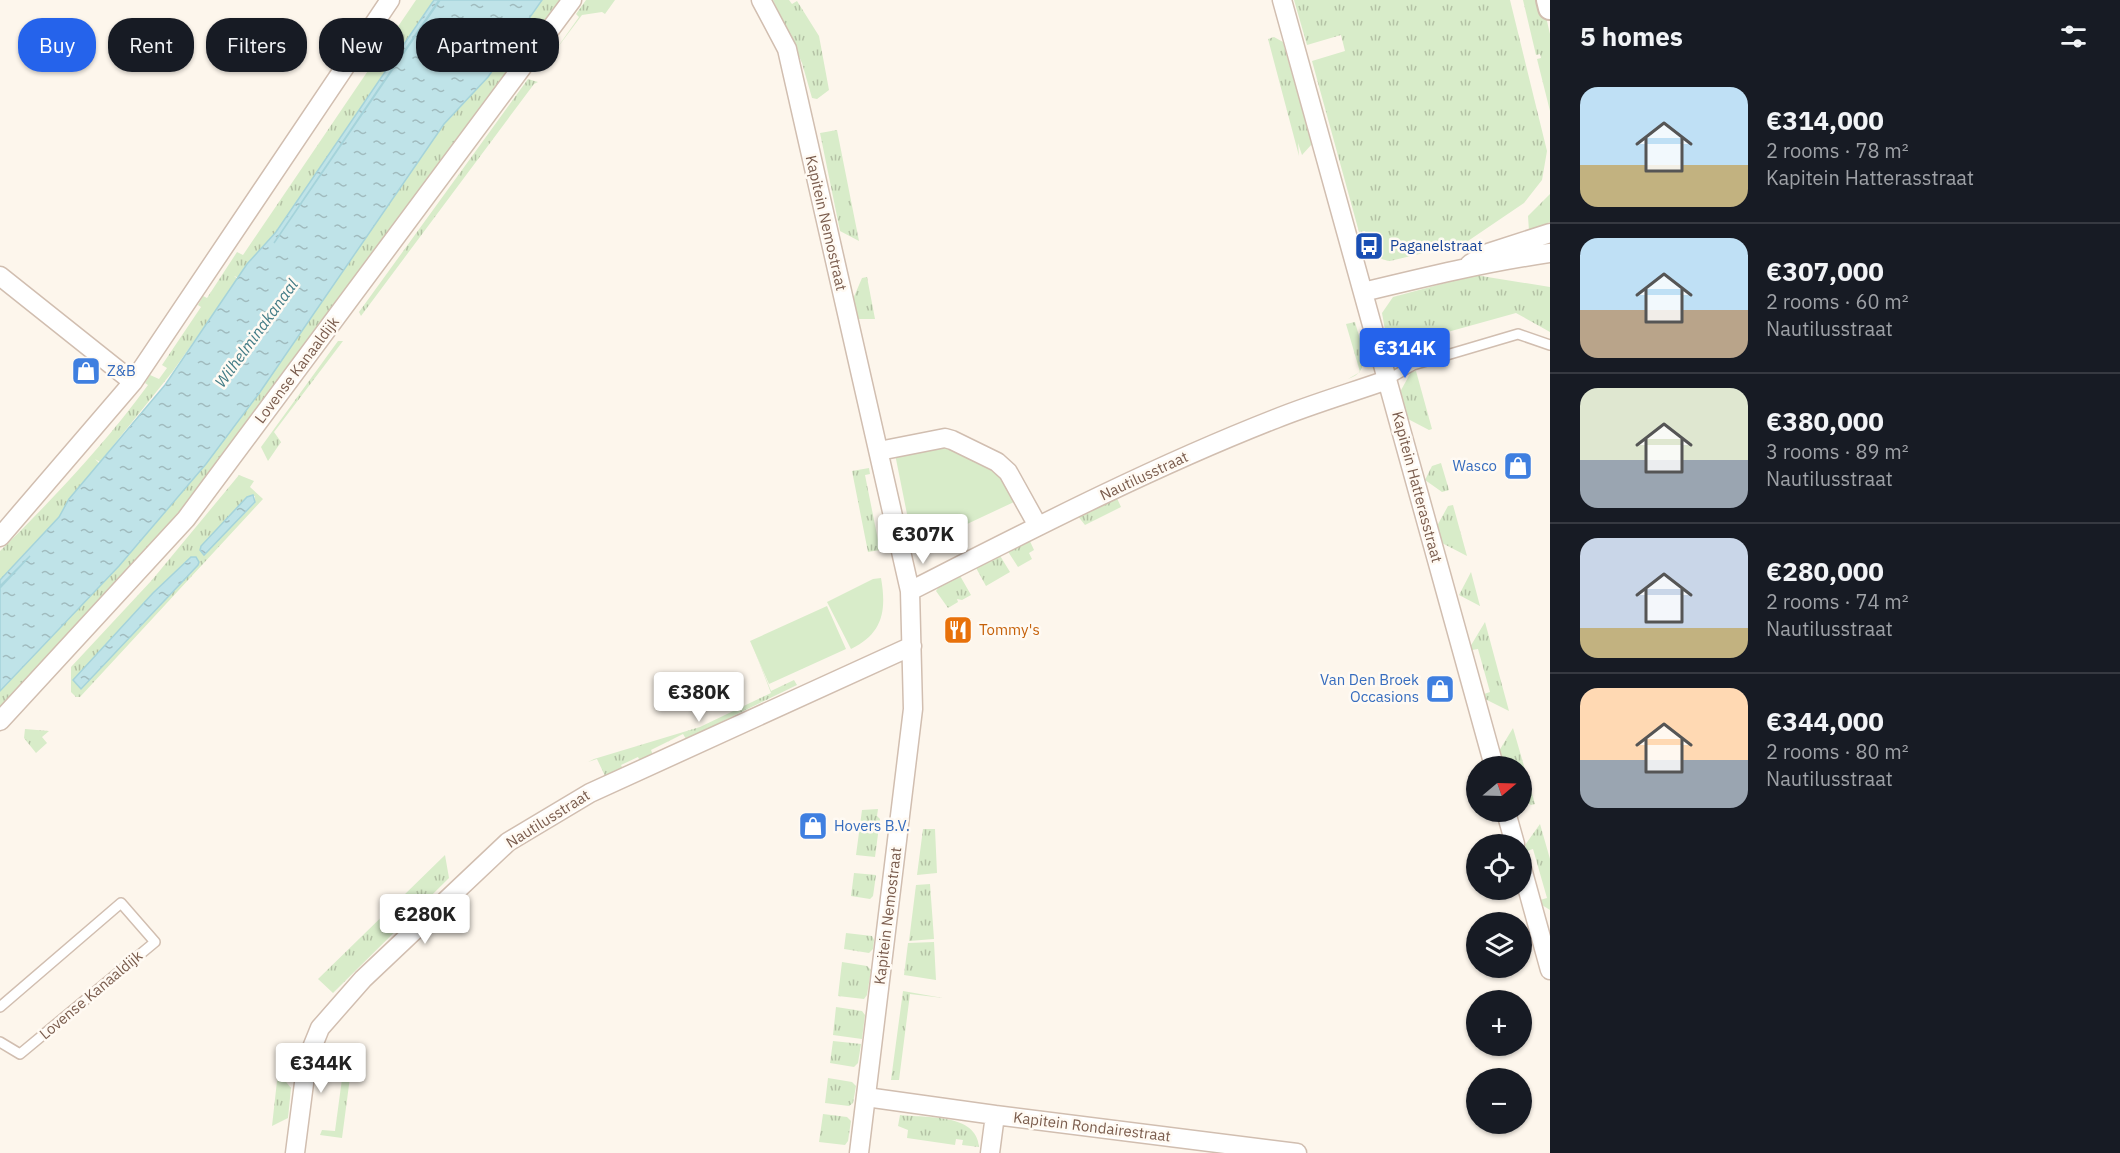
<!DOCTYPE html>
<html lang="en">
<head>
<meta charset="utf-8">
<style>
  body { margin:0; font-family:"IBM Plex Sans",sans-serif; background:#20242c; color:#f1f3f6; height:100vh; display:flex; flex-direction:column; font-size:22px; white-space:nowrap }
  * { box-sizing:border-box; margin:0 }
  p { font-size:20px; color:#9ea1a6 }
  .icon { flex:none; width:33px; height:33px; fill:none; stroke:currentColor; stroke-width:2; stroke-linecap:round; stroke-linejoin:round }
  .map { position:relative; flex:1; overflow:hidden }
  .drawer { display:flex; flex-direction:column; background:#171b24; width:570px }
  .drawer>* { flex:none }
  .hud { position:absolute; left:18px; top:18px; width:570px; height:54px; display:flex; gap:12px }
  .needle { width:39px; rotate:71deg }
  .buttons { position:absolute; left:1466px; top:756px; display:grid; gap:12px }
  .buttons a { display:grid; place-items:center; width:66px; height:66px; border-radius:50%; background:#171b24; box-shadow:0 2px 4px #0004; font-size:30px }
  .price { position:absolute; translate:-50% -51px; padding:0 14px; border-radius:6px; background:#fff; color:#222; font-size:20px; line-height:39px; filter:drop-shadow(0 2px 3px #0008) }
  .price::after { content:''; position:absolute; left:50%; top:36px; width:18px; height:14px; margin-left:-9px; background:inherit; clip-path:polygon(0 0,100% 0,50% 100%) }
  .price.active { background:#2563eb; color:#fff }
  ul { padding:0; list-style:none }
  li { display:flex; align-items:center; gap:18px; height:150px; padding:0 30px }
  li+li { border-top:2px solid #363941 }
  li span { display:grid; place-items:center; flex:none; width:168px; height:120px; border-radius:18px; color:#555 }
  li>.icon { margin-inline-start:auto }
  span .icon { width:72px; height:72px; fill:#fffc; stroke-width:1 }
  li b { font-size:26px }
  h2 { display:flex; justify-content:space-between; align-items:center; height:72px; padding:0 30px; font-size:26px }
  .pill { padding:0 21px; border-radius:24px; background:#171b24; box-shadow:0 2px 4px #0004; font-size:21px; line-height:54px }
  .pill.active { background:#2563eb; color:#fff }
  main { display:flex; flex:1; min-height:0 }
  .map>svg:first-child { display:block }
  .grass { fill:url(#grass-tufts); fill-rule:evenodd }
  .park { fill:#d8ecc9 }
  .water { fill:url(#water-ripples); stroke:#a5d3da; stroke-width:1.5 }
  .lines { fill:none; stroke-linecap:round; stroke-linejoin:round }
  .service-casing { stroke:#d1beb0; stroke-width:12 }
  .minor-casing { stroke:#d1beb0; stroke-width:21 }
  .tertiary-casing { stroke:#d1beb0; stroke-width:26 }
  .service { stroke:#fff; stroke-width:9 }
  .minor { stroke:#fff; stroke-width:18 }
  .tertiary { stroke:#fff; stroke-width:22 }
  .labels { text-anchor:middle; stroke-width:5; stroke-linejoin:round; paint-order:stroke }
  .street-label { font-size:15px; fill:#7a5c4d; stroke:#fffaf3 }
  .transit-label { font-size:15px; fill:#164399; stroke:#fffaf3; text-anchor:start }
  .shop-label { font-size:15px; fill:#366cbe; stroke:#fffaf3; text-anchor:start }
  .food-label { font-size:15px; fill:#c56008; stroke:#fffaf3; text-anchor:start }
  .water-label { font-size:16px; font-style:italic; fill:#437c86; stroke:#fffaf3 }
</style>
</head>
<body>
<main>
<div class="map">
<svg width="1550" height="1153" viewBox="0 0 1550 1153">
  <defs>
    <pattern id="grass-tufts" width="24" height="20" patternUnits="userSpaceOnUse" patternTransform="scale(1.5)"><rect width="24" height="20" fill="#d8ecc9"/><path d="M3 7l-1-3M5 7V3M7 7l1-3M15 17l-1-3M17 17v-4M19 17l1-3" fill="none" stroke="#b4c2a5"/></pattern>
    <pattern id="water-ripples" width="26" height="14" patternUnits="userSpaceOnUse" patternTransform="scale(1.5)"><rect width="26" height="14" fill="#bfe3e8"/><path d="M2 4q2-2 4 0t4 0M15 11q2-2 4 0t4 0" fill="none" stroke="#a0bbbe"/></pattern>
  </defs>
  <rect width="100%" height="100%" fill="#fdf6ec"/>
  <path class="grass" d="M 416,0 L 434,0 L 276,232 L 247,264 L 239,278 L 234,276 L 238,279 L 173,371 L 100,462 L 95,459 L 100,464 L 69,499 L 59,517 L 0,580 L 0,551 C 53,499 104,445 148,385 L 145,383 L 150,375 L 159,379 L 167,368 L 162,365 L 201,307 L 198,305 L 203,296 L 207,298 L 237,252 L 243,255 Z
    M 542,0 L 561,0 L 197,497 L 0,708 L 0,691 L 119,566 L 206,464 L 294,342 L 444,124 L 488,77 Z
    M 586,0 L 615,0 L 605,14 L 602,12 L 582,15 L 555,51 L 554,59 L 552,55 L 579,17 L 576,14 Z
    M 773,0 L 789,0 L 792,4 L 797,1 L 819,36 L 829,90 L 817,99 L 812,98 L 802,63 Z
    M 1294,0 L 1510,0 L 1547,151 L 1542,180 L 1524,203 L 1465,243 L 1390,261 C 1372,259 1370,245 1365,231 L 1359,232 L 1312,61 L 1345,51 L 1341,35 L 1307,45 Z
    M 1523,0 L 1542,0 L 1550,34 L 1550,111 L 1537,59 L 1541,58 L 1540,54 L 1536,55 Z
    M 1274,37 L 1283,42 L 1312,144 L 1302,155 L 1298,143 L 1299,156 L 1268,39 Z
    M 528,79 L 538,82 L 534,84 L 361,316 L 359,312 Z
    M 837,130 L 859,241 L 840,231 L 820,133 Z
    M 1550,194 L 1550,222 L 1529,231 L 1528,216 Z
    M 1475,275 L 1550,287 L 1550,332 L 1516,313 L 1408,343 L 1412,357 L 1407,358 L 1388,347 L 1382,313 L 1393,297 Z
    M 867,277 L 875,319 L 858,319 L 853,299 L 862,278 Z
    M 1355,322 C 1360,342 1375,371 1348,379 L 1360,372 L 1346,324 Z
    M 338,341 L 343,341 L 274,432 L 281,442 L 268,461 L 261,447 Z
    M 1416,371 L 1432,429 L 1429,430 L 1408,419 L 1400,392 L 1411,372 Z
    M 1441,463 L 1449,490 L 1442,492 L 1425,480 L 1432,466 Z
    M 869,468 L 870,474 L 865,475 L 880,550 L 868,552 L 852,471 Z
    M 239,475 L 254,481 L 250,487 L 263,499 L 80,697 L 76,697 L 71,692 L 71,667 L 152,580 ZM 250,496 L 255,496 L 255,503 L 204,555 L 200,549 ZM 191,557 L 199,562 L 198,565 L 81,689 L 74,680 L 153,593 Z
    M 1116,496 L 1121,507 L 1085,525 L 1077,515 Z
    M 1453,505 L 1467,556 L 1442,543 L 1437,526 L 1448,506 Z
    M 1029,539 L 1034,550 L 1029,553 L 1032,559 L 1018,567 L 1007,550 Z
    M 999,554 L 1010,572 L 986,586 L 975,566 Z
    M 1471,572 L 1480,606 L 1459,595 Z
    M 959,574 L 971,595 L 962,600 L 957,599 L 958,602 L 948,608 L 936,591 L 941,584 Z
    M 1485,622 L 1509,711 L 1485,699 L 1484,694 L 1490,692 L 1478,649 L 1472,650 L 1470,647 Z
    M 750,639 L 771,691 L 794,680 L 797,685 L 686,739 L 683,734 L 651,750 L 653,755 L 640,761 L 638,757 L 621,765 L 623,769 L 606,778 L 597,759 L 588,762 L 594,759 L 700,727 L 771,693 Z
    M 1513,728 L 1535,804 L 1531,805 L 1521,799 L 1521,766 L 1511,766 L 1508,757 L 1502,759 L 1499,751 Z
    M 25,729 L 49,731 L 42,737 L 47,743 L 36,753 L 24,738 Z
    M 878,809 L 877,816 L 880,819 L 875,857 L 856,855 L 862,810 Z
    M 1540,824 L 1550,859 L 1550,910 L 1542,905 L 1540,900 L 1547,898 L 1533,849 L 1527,851 L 1525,845 Z
    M 923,829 L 935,829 L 937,873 L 917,875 Z
    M 445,855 L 449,878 L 333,993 L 318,979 Z
    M 854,873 L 876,875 L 873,896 L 870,899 L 851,896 Z
    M 930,884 L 934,939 L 909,941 L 916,885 Z
    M 846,933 L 872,936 L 874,940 L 873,949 L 869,953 L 844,949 Z
    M 934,942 L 936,980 L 904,975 L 908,943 Z
    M 842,962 L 867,966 L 871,970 L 867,995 L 864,999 L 838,996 Z
    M 903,991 L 943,998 L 910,994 L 899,1080 L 891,1080 Z
    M 836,1007 L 862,1011 L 865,1015 L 862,1039 L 833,1035 Z
    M 833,1041 L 861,1044 L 858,1063 L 854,1067 L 830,1063 Z
    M 354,1047 L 342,1138 L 320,1135 L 322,1130 L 335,1131 L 346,1049 Z
    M 278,1072 L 291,1088 L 288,1118 L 272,1126 Z
    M 828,1078 L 852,1082 L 856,1086 L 853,1103 L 849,1106 L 825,1103 Z
    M 823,1114 L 847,1117 L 851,1121 L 848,1141 L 845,1145 L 819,1142 Z
    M 900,1115 C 925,1118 977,1113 979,1147 L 962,1145 L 963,1140 L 956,1139 L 955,1145 L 907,1138 L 908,1130 L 898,1126 Z"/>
  <path class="park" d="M 947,445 L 1000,473 L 1014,502 L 918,547 L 912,539 L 895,454 Z
    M 881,578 C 887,612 882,634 851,649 L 827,602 L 873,579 Z
    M 827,606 L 846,649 L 769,684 L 750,641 Z"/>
  <path class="water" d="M 434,0 L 439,0 L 274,243 L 440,0 L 542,0 L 488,77 L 444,124 L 260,392 L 206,464 L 119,566 L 0,691 L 0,588 L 30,556 L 0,586 L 0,580 L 59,517 L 69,499 L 165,385 L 247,264 L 276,232 Z
    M 253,495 L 255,502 L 204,555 L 200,550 L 201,546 L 247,497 Z
    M 191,557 L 196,557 L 199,562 L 198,565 L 81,689 L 73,680 L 153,593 Z"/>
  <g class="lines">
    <g class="service-casing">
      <path id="service" d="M 1387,380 L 1413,365 L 1518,334 L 1550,345
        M 0,1007 L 121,903 L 155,942 L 20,1054 L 0,1042"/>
    </g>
    <g class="minor-casing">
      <path id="minor" d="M 761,0 L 787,49 L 910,591 L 913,709 L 859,1153
        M 1282,0 L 1494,766
        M 1470,264 L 1488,253 L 1550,233
        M 0,276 L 133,382
        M 1363,292 C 1425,277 1487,262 1550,253
        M 879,451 L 945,438 L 952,440 L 997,462 L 1008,472 L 1038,526
        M 0,537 L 133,382 L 390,0
        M 910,591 C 1030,530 1150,468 1275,419 C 1312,404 1350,393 1387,380
        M 0,721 L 186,519 L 572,0
        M 1506,812 L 1515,844
        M 1521,865 L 1550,970
        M 866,1097 L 995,1115 L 990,1153
        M 995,1115 L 1297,1153
        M 295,1153 L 307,1060 L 320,1028 L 363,979 L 508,842 L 590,793 L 912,646"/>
    </g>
    <g class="tertiary-casing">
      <path id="tertiary" d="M 1548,0 L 1550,8"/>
    </g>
    <use href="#service" class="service"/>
    <use href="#minor" class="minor"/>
    <use href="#tertiary" class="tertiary"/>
  </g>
  <defs>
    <g id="bus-square" transform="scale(1.5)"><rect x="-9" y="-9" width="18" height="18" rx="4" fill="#1a4fb4" stroke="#fffaf3"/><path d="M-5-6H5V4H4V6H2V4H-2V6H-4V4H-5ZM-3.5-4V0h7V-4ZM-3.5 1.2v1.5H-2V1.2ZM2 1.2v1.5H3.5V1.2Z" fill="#fff"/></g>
    <g id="shop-square" transform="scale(1.5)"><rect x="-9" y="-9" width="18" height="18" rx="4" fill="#3f7fe0" stroke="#fffaf3"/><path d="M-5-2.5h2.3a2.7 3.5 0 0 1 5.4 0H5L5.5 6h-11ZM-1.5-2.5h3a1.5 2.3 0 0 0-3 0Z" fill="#fff"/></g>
    <g id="restaurant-square" transform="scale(1.5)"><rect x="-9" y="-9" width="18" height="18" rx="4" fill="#e8710a" stroke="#fffaf3"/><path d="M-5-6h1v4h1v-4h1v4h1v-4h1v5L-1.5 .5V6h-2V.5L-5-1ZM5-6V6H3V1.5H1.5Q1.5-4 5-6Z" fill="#fff"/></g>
  </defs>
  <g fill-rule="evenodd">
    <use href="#bus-square" x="1369" y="246"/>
    <use href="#shop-square" x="86" y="371"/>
    <use href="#shop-square" x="1518" y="466"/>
    <use href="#restaurant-square" x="958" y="630"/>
    <use href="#shop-square" x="1440" y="689"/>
    <use href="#shop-square" x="813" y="826"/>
  </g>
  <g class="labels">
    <g class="street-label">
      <text transform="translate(826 223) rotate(77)" y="5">Kapitein Nemostraat</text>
      <text transform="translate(297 370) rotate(-53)" y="5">Lovense Kanaaldijk</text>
      <text transform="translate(1144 476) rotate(-25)" y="5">Nautilusstraat</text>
      <text transform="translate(1417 487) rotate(75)" y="5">Kapitein Hatterasstraat</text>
      <text transform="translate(548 819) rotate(-32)" y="5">Nautilusstraat</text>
      <text transform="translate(888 916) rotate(-83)" y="5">Kapitein Nemostraat</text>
      <text transform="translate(91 995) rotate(-40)" y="5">Lovense Kanaaldijk</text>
      <text transform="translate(1092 1127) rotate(7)" y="5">Kapitein Rondairestraat</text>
    </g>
    <g class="transit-label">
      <text x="1390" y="251">Paganelstraat</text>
    </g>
    <g class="shop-label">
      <text x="107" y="376">Z&amp;B</text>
      <text x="1497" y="471" text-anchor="end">Wasco</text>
      <text x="1419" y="685" text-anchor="end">Van Den Broek<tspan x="1419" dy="17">Occasions</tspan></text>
      <text x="834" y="831">Hovers B.V.</text>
    </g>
    <g class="food-label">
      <text x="979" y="635">Tommy's</text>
    </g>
    <g class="water-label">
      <text transform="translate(256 333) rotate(-54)" y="6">Wilhelminakanaal</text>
    </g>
  </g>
</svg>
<div class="buttons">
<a><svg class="needle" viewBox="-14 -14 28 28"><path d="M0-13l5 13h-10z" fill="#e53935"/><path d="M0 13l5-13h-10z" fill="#9ea1a6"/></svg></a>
<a><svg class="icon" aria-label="locate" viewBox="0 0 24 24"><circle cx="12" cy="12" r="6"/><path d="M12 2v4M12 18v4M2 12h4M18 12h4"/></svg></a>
<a><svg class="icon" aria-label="layers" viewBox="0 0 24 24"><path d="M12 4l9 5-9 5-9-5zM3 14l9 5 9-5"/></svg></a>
<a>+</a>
<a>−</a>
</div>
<b class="price active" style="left:1405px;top:379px">€314K</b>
<b class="price" style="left:923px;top:565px">€307K</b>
<b class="price" style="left:699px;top:723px">€380K</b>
<b class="price" style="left:425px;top:945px">€280K</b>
<b class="price" style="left:321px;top:1094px">€344K</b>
<div class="hud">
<a class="pill active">Buy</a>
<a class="pill">Rent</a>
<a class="pill">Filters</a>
<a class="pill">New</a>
<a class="pill">Apartment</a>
</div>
</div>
<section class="drawer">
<h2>5 homes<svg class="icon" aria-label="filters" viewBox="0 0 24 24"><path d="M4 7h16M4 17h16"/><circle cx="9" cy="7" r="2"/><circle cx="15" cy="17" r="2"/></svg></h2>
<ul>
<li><span style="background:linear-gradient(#bfe0f5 65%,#c2b280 0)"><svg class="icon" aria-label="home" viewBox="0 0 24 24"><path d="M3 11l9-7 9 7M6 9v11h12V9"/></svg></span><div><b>€314,000</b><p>2 rooms · 78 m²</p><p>Kapitein Hatterasstraat</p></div></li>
<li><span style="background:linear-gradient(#bfe0f5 60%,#b9a48a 0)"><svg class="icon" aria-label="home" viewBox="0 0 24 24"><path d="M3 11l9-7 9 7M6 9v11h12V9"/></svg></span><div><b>€307,000</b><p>2 rooms · 60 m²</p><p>Nautilusstraat</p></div></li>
<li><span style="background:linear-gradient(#dfe7d0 60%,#9aa5b1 0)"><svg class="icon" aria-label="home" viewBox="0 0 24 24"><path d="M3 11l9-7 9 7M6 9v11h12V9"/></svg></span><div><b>€380,000</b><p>3 rooms · 89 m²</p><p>Nautilusstraat</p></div></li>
<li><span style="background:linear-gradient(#c9d6e8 75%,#c2b280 0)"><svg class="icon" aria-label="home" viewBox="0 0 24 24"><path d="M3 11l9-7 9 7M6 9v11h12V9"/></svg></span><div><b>€280,000</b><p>2 rooms · 74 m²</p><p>Nautilusstraat</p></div></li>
<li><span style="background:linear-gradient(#ffd9b3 60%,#9aa5b1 0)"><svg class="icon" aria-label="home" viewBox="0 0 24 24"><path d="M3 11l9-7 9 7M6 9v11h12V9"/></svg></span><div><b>€344,000</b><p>2 rooms · 80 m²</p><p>Nautilusstraat</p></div></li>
</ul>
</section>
</main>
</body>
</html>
